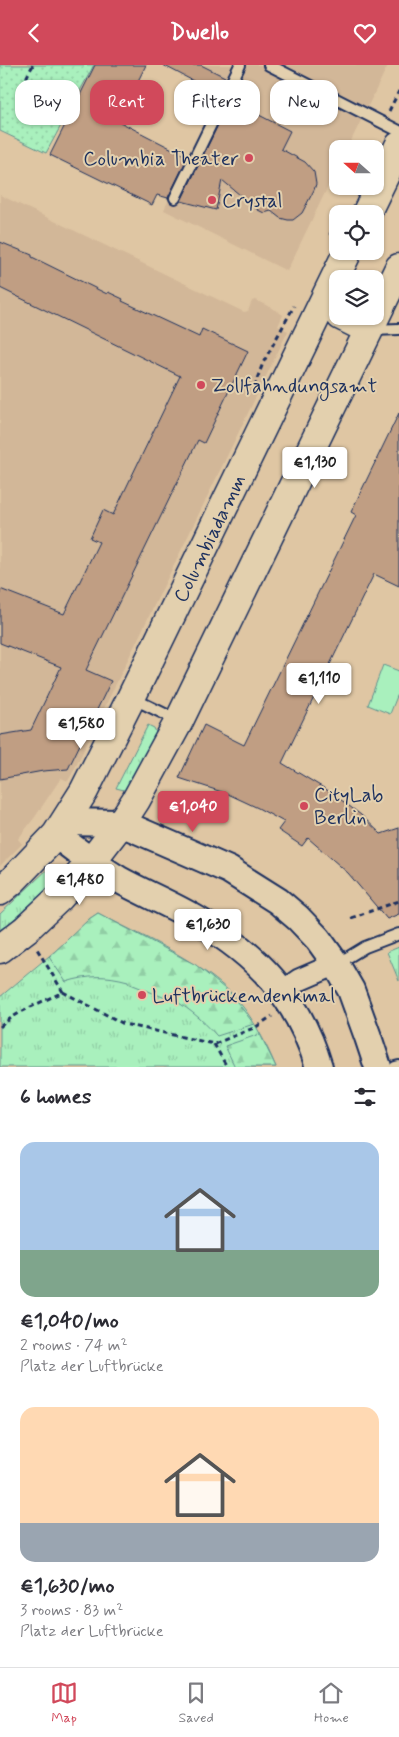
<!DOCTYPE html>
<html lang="en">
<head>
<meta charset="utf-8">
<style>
  body { margin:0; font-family:Mynerve,sans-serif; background:#f7f7f7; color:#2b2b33; height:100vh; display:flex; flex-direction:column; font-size:19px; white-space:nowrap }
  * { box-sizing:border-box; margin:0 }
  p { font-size:16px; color:#7c7c81 }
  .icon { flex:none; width:28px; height:28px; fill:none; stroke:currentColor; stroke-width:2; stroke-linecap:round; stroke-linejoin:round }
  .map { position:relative; height:1002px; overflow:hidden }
  .panel { display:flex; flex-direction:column; background:#fff; flex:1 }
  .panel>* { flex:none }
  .hud { position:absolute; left:15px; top:15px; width:370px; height:45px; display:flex; gap:10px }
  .needle { width:32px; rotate:291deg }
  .tools { position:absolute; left:329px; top:75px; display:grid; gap:10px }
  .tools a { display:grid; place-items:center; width:55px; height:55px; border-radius:10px; background:#fff; box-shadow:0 1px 4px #0004; font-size:25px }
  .price { position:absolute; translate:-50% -42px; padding:0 11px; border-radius:5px; background:#fff; color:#222; font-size:16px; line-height:32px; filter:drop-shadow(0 1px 2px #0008) }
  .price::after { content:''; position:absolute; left:50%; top:30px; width:15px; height:11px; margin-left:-8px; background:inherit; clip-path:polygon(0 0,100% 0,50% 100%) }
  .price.selected { background:#d1495b; color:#fff }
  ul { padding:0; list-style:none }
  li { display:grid; align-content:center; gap:10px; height:265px; padding:0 20px }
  li span { display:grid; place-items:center; height:155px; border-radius:15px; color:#555 }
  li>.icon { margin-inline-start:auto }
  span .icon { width:90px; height:90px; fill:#fffc; stroke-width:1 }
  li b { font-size:21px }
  h2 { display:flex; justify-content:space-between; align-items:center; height:60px; padding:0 20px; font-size:21px }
  .pill { padding:0 18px; border-radius:15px; background:#fff; box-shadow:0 1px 4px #0004; font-size:18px; line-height:45px }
  .pill.selected { background:#d1495b; color:#fff }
  header { display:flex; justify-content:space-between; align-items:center; height:65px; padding:0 20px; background:#d1495b; color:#fff; font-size:22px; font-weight:800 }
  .tabs { display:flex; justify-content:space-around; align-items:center; height:70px; border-top:1px solid #e1e1e2; background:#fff; font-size:14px; color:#7c7c81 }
  .tabs a { display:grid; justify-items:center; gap:2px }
  .tabs .selected { color:#d1495b }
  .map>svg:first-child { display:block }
  .built { fill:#d2b798 }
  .grass { fill:url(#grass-tufts); stroke:#62908e }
  .forest { fill:url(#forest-firs); stroke:#62908e }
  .garden { fill:url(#garden-dots); stroke:#62908e }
  .pitch { fill:#a9f0bd; stroke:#62908e }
  .building { fill:#c09e83; stroke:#1b2f5e }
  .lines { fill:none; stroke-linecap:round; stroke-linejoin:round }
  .service-casing { stroke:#1b2f5e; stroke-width:14 }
  .minor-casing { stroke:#1b2f5e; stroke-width:25 }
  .tertiary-casing { stroke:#1b2f5e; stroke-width:30 }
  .secondary-casing { stroke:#1b2f5e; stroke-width:31 }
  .path { stroke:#1b2f5e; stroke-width:3; stroke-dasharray:5 4; stroke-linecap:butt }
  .service { stroke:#e3d0ae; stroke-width:10 }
  .minor { stroke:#e3d0ae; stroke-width:21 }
  .tertiary { stroke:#e3d0ae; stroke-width:26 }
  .secondary { stroke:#e3d0ae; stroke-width:28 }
  .poi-dot { fill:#d1495b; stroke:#e3d0ae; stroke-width:2 }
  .labels { text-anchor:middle; stroke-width:4; stroke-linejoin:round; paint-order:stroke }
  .poi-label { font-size:20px; fill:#1b2f5e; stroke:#e3d0ae; text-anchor:start }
  .street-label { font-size:20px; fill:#1b2f5e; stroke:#e3d0ae }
</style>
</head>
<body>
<header><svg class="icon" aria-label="back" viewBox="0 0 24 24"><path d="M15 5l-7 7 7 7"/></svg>Dwello<svg class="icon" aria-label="heart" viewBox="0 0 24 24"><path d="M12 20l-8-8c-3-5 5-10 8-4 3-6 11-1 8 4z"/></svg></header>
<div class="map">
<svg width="399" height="1002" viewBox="0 0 399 1002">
  <defs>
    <pattern id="grass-tufts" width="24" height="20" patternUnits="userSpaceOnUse" patternTransform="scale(1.25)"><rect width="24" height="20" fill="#a9f0bd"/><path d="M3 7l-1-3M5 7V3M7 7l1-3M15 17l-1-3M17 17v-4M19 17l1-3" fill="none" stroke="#91cea5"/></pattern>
    <pattern id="forest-firs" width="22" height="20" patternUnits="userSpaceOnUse" patternTransform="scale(1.25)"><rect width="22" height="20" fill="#a9f0bd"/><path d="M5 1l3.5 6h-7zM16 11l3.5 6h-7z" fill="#91cea5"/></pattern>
    <pattern id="garden-dots" width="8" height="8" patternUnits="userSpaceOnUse" patternTransform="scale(1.25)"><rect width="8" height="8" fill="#a9f0bd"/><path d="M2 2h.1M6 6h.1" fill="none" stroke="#91cea5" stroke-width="1.8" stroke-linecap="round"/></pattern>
  </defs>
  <rect width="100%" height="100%" fill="#dfc6a3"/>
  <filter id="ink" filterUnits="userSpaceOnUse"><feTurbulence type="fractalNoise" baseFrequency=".02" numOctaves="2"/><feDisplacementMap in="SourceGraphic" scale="10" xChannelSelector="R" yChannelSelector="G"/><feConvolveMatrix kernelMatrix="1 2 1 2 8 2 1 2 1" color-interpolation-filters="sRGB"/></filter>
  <g filter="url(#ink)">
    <path class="built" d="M 178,0 L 388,0 L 347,84 L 338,84 L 337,103 L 287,206 L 164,145 L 218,29 L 174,6 Z
      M 0,130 L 244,247 L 248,246 L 252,236 L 255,235 L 274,244 L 283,250 L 278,261 L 288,266 L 73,707 L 68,716 L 61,713 L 35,752 L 18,774 L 22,779 L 0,801 Z"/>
    <path class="grass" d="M 148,660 L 154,663 L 158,672 L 128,726 L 116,723 Z
      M 50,802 L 61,811 L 0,867 L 0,849 Z
      M 98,848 C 143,872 193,892 230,927 C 251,948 265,976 276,1002 L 0,1002 L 0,932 L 67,876 L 89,854 Z
      M 399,882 L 399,916 L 387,887 Z"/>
    <path class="forest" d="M 98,848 L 196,900 L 230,928 L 254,959 L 217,971 C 201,953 186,941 165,930 L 163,932 L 128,918 L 128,916 C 106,910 88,910 66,917 L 49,892 L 89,854 Z
      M 260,969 L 276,1002 L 235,1002 L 225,981 Z"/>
    <path class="garden" d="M 0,0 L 94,0 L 46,88 L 0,66 Z"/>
    <path class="pitch" d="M 383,600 L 399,606 L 399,626 L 390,649 L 368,640 Z"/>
    <path class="building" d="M 95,0 L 146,0 L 118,56 L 188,92 L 168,133 L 157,130 L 152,140 L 50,90 Z
      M 163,0 L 201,0 L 225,12 L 218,29 Z
      M 230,35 L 290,66 L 281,84 L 305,97 L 314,107 L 316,119 L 314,125 L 302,148 L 293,155 L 288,155 L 280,153 L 271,146 L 264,148 L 258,145 L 222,115 L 216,145 L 181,136 Z
      M 0,177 L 32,190 L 32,192 L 107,229 L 108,227 L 123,234 L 122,236 L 199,272 L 202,264 L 248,286 L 204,378 L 198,375 L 86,605 L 111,616 L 68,704 L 43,706 L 0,714 L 0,670 L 31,665 L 61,602 L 0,578 L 0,524 L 64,549 L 99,477 L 90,473 L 103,445 L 113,450 L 180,311 L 0,223 Z
      M 399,348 L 399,521 L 374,509 L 282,698 L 332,728 L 361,750 L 381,769 L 399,763 L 399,849 L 387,854 L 348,808 L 308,773 L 302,781 L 278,765 L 284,757 L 258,743 L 228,729 L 179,713 L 204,660 L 244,680 L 356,450 L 351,447 Z"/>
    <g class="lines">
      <g class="service-casing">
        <path id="service" d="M 269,0 L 399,66
          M 175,133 L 240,0
          M 373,265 L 399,264
          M 132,633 L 177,655
          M 337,899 L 365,882 L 399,869
          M 395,1002 L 399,1001"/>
      </g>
      <g class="minor-casing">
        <path id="minor" d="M 283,926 L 299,915 L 336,899"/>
      </g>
      <g class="tertiary-casing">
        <path id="tertiary" d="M 65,757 L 121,758 L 229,805 L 278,836 L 298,853 L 318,874 L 336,899 L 351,925 L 368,972 L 378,1002
          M 56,770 C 76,785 96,801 118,814 C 143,828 171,839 196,854 C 258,890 298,932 319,1002"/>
      </g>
      <g class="secondary-casing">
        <path id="secondary" d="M 366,149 L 399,81
          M 341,251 L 369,265
          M 0,826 L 12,816 L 56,770 L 84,726 L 131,633 L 348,186
          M 0,884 L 26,864 L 60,832 L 91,797 L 121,758 L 136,735 L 179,656 L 399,203"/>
      </g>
      <path class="path" d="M 22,39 C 21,24 25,14 33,0
        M 389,46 L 399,26
        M 330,170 L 338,154
        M 254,322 L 263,298 L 294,241
        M 351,853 L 399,836
        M 63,927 L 124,959 L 214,979 L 256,962 L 272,951
        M 0,962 C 17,946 42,937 63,927 L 37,884
        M 214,979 L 227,1002"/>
      <use href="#service" class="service"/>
      <use href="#minor" class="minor"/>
      <use href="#tertiary" class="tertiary"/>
      <use href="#secondary" class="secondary"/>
    </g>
  </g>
  <g class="poi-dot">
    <circle cx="249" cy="93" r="5"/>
    <circle cx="212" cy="135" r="5"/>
    <circle cx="201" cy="320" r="5"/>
    <circle cx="304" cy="741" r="5"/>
    <circle cx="142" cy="930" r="5"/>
  </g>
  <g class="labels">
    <g class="poi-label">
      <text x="239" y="100" text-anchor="end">Columbia Theater</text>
      <text x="222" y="142">Crystal</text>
      <text x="211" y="327">Zollfahndungsamt</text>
      <text x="314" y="736">CityLab<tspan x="314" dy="23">Berlin</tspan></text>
      <text x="152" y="937">Luftbrückendenkmal</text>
    </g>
    <g class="street-label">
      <text transform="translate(209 473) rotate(-64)" y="7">Columbiadamm</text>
    </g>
  </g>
</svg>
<div class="tools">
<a><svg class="needle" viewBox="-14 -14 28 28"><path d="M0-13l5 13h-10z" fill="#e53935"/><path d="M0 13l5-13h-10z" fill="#7c7c81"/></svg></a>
<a><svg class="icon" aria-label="locate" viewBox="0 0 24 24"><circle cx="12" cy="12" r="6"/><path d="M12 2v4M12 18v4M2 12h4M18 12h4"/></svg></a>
<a><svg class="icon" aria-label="layers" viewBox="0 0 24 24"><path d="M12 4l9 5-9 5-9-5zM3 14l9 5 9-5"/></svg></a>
</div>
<b class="price" style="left:315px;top:424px">€1,130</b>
<b class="price" style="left:319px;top:640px">€1,110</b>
<b class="price" style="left:81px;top:685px">€1,580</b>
<b class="price selected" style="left:193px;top:768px">€1,040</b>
<b class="price" style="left:80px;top:841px">€1,480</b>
<b class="price" style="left:208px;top:886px">€1,630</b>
<div class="hud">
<a class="pill">Buy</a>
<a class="pill selected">Rent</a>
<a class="pill">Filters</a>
<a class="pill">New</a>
</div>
</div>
<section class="panel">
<h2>6 homes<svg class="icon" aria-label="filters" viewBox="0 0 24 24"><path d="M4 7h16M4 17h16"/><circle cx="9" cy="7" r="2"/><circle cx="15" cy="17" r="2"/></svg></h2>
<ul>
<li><span style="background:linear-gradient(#a9c7e8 70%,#7fa58c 0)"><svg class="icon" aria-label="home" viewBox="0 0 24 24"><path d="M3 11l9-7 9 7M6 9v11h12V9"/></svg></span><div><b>€1,040/mo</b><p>2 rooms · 74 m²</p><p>Platz der Luftbrücke</p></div></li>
<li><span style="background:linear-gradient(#ffd9b3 75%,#9aa5b1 0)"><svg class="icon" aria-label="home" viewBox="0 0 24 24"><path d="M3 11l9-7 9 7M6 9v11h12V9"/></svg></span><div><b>€1,630/mo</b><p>3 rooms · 83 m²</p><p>Platz der Luftbrücke</p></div></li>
</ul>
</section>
<nav class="tabs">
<a class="selected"><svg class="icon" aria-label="map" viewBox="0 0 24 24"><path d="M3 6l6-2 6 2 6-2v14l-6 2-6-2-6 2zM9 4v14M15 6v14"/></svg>Map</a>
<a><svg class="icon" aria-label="saved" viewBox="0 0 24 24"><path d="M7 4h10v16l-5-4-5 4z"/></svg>Saved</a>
<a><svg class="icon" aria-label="home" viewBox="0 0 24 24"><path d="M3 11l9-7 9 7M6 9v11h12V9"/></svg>Home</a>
</nav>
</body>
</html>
